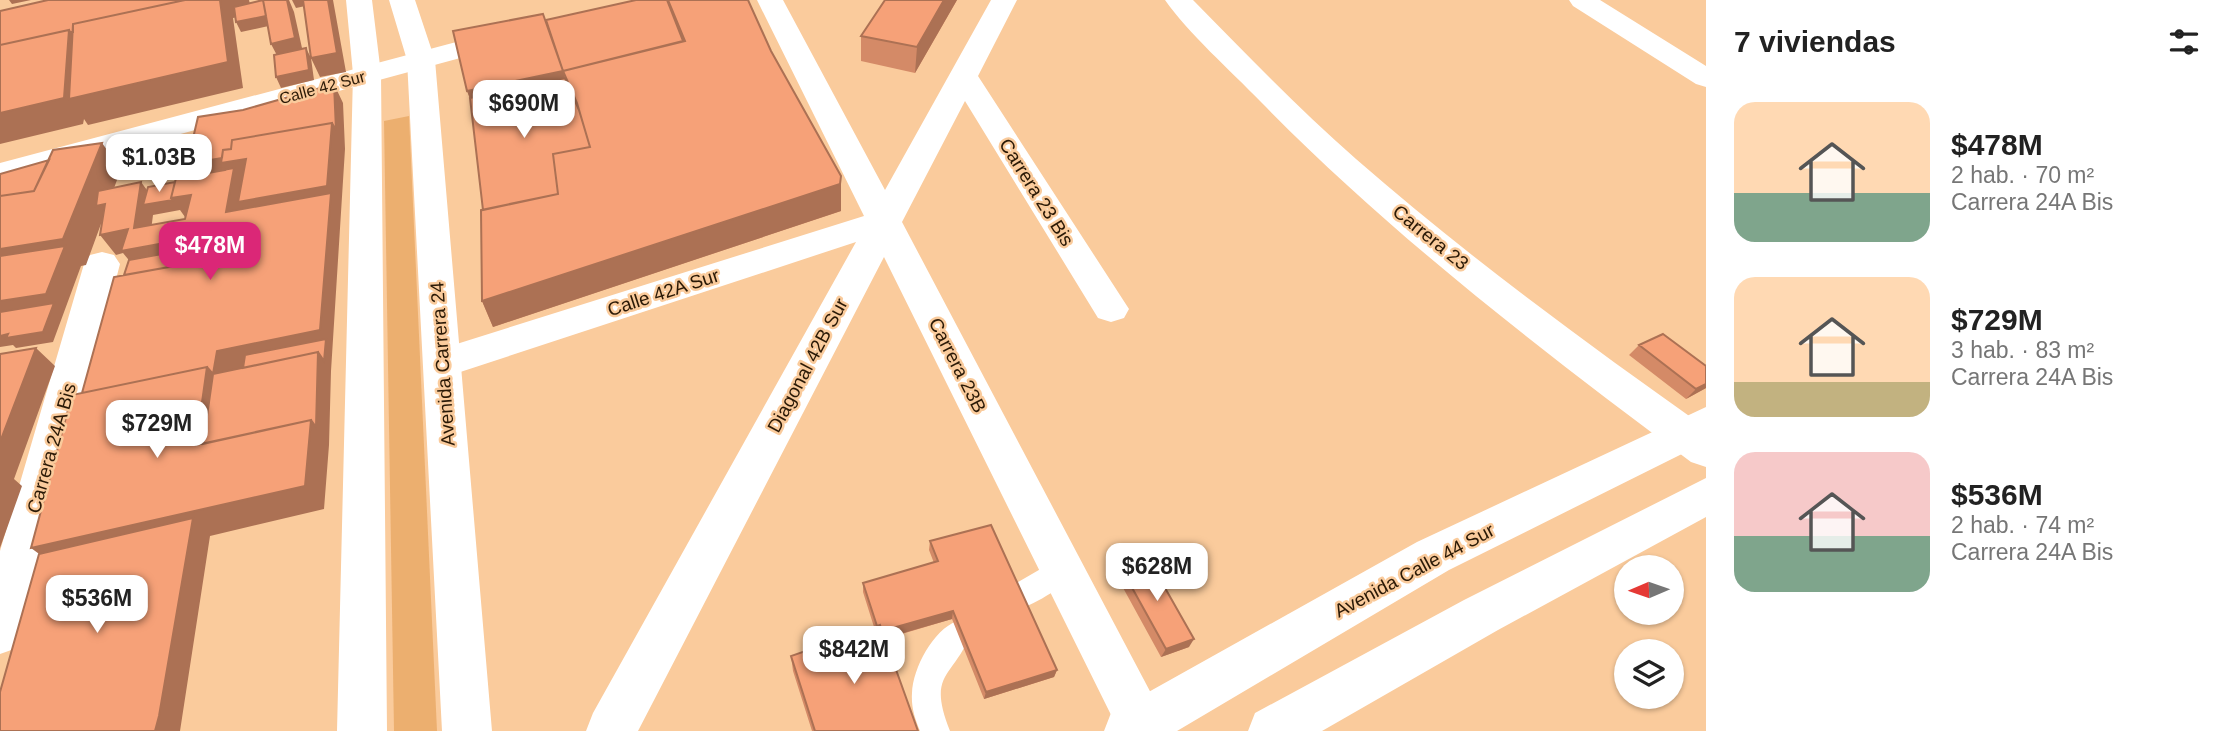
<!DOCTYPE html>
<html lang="es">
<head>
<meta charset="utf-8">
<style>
  body { margin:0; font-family:Arial,sans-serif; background:#f6f6f6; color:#222; height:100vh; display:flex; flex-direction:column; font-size:26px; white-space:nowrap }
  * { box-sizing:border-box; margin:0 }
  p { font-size:23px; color:#767676 }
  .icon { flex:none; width:38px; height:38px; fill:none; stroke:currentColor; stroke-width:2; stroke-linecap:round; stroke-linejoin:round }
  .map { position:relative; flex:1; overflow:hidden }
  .drawer { display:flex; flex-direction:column; background:#fff; width:525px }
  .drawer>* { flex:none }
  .needle { width:46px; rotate:268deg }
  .controls { position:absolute; left:1614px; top:555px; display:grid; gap:14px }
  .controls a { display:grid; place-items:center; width:70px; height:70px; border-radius:50%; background:#fff; box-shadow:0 2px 5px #0004; font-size:35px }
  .price { position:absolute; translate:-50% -60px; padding:0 16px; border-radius:14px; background:#fff; color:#222; font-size:23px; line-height:46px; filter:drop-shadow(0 2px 4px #0008) }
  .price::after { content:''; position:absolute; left:50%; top:42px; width:21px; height:16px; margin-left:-10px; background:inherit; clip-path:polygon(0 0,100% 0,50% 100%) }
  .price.on { background:#db2777; color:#fff }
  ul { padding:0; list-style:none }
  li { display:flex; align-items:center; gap:21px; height:175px; padding:0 28px }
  li span { display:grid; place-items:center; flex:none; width:196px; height:140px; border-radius:21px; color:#555 }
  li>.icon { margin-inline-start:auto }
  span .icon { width:84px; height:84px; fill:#fffc; stroke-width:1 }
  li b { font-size:30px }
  h2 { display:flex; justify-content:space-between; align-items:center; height:84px; padding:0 28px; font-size:30px }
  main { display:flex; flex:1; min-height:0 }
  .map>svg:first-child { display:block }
  .green { fill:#ecaf6f }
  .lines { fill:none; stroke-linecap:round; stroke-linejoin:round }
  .service { fill:#fff; fill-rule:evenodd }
  .minor { fill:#fff; fill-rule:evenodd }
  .secondary { fill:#fff; fill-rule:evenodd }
  .wall { fill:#d48a67 }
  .shaded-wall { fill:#ac7154 }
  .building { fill:#f6a178; stroke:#ac7154; stroke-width:2 }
  .labels { text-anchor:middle; stroke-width:5; stroke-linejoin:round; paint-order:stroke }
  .far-street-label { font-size:16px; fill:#2a1906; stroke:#facb9c }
  .street-label { font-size:19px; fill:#2a1906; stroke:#facb9c }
</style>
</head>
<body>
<main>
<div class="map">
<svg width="1706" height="731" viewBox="0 0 1706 731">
  <rect width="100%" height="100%" fill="#facb9c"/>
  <path class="green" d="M 409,116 L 437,731 L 394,731 L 384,121 Z"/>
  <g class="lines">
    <path class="service" d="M 1063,556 L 1072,559 L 1076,568 C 1068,586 1036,603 1018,610 L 1008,606 L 1004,597 L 1008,588 Z
      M 957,621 L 967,625 L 971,634 C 952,679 927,673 950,731 L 920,731 C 915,719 911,707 912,693 C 913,668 933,630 957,621 Z"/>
    <path class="minor" d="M 757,0 L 783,0 L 885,190 L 991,0 L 1017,0 L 978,76 L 1129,309 L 1124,318 L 1111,322 L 1098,318 L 965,101 L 902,222 L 1171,731 L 1119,731 L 884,257 L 638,731 L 586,731 L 593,713 L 856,242 L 442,378 L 428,373 L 423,363 L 428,353 L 864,216 Z
      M 1165,0 L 1193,0 C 1246,54 1299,109 1356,159 C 1467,256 1586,343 1706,428 L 1706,467 L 1691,462 C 1541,350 1391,235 1260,101 C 1231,71 1188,33 1165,0 Z
      M 1569,0 L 1600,0 L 1706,66 L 1706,87 L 1696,84 L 1573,6 Z
      M 509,28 L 519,30 L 523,36 L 519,42 L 0,183 L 0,163 Z
      M 102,252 L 114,255 L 120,264 L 24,632 L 17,648 L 0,654 L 0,551 L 84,264 L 90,255 Z"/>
    <path class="secondary" d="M 346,0 L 372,0 L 381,74 L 387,731 L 337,731 L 353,74 Z
      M 389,0 L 415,0 L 435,60 L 492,731 L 442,731 L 407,60 Z
      M 1706,407 L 1706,442 L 1449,570 L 1177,731 L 1104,731 L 1111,713 L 1417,542 Z
      M 1706,478 L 1706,517 L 1498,630 L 1322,731 L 1248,731 L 1255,713 L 1464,600 Z"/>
  </g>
  <path class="wall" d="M 636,0 L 748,0 L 771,51 L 841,176 L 841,211 L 493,327 L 482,301 L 483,210 L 470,98 L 467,91 L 546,20 Z
    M 885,0 L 957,0 L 915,73 L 861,61 L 861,36 Z
    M 1639,345 L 1706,366 L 1706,388 L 1686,399 L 1629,355 Z
    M 930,541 L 1057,670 L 1054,677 L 984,699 L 952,619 L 885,639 L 918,731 L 812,731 L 793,671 L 791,656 L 874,627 L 863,592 L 863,583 L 934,563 L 929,550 Z
    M 1120,566 L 1189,647 L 1161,657 L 1116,575 Z"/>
  <path class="shaded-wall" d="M 9,0 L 31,0 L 12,4 Z
    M 220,0 L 249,0 L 252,14 L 233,18 L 243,88 L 88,125 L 84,119 L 83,124 L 0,144 L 0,113 L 69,30 Z
    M 287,0 L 289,0 L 294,12 L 304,57 L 281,63 L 271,44 Z
    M 292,0 L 308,0 L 310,5 L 296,8 Z
    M 328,0 L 333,0 L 346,72 L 320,77 L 311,58 L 314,80 L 281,88 L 276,77 L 306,48 L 311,58 Z
    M 944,0 L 957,0 L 915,73 L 917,47 Z
    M 268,15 L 273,25 L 241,32 L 236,22 Z
    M 563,71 L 570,97 L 477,117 L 467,91 Z
    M 334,84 L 343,103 L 345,149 L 331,371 L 329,445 L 324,509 L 210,536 L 180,731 L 155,731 L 61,570 L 31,548 L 196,445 L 207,367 L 239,231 L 204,214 L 185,217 L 180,210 L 153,215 L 149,246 L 219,233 L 232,252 L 137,270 L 123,253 L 116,255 L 100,235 L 134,228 L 141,182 L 155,201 L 171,198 L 200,183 L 187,164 Z
    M 102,143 L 121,169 L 86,265 L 81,266 L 53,342 L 16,348 L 13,345 L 0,347 L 0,249 Z
    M 841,176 L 841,211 L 493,327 L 482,301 Z
    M 36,348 L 55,366 L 14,479 L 22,486 L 0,548 L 0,442 Z
    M 1706,384 L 1706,388 L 1686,399 L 1696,389 Z
    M 953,611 L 952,619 L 879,640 L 879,632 Z
    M 1194,639 L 1189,647 L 1161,657 L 1166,649 Z
    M 1057,670 L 1054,677 L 984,699 L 986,692 Z"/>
  <path class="building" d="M 48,0 L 185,0 L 73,24 L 73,32 L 70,32 L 69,30 L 0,45 L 0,11 Z
    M 185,0 L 220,0 L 228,62 L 69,99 L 73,24 Z
    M 263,0 L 287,0 L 295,38 L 271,44 Z
    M 263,0 L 266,16 L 236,22 L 234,7 Z
    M 303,0 L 328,0 L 337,53 L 311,58 Z
    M 636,0 L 667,0 L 683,41 L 563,71 L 546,20 Z
    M 668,0 L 748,0 L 771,51 L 841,176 L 840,184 L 482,301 L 481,210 L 558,194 L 553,154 L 590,147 L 577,103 L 563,71 L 685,41 Z
    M 885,0 L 944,0 L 917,47 L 861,36 Z
    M 543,14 L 563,71 L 467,91 L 453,31 Z
    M 69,30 L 64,98 L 0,113 L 0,45 Z
    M 306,48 L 309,70 L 276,77 L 274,55 Z
    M 565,78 L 579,110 L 590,147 L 553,154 L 558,194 L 483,210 L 470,98 Z
    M 334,84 L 336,130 L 332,123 L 232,140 L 231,149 L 223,150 L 222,158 L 187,164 L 198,117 L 243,110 Z
    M 332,123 L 327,186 L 238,202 L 246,159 L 221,163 L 223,150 L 231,149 L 232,140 Z
    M 102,143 L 63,239 L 0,249 L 0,196 L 34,191 L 53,150 Z
    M 49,160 L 34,191 L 0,196 L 0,174 Z
    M 224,168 L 225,170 L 185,177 L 185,175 Z
    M 234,168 L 226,212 L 331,193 L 320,330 L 217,351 L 213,374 L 207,367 L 82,393 L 114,277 L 214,259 L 219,233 L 121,251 L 128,229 L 100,235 L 105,204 L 96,206 L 98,191 L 141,182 L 134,228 L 185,219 L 191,195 L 171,198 L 176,178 Z
    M 175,182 L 171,198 L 173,200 L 143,205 L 148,187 Z
    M 217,244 L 214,259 L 124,275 L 129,260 Z
    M 65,246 L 46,294 L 0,301 L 0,256 Z
    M 54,303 L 43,332 L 6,338 L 8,334 L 0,336 L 0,312 Z
    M 1663,334 L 1706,366 L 1706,384 L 1696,389 L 1639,345 Z
    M 326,339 L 324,361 L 318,352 L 243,368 L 245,355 Z
    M 36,348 L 0,442 L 0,354 Z
    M 318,352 L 316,427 L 311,420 L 203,444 L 213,374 Z
    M 207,367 L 196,445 L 311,420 L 305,486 L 31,548 L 72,395 Z
    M 193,518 L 159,716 L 155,731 L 0,731 L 0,692 L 39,554 Z
    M 991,525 L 1057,670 L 986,692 L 953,611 L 882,631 L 880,625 L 877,626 L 863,583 L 938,561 L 930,541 Z
    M 1148,558 L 1194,639 L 1166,649 L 1120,566 Z
    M 880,625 L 918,731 L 815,731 L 791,656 Z"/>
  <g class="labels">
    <g class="far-street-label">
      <text transform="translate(322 87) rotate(-15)" y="6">Calle 42 Sur</text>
    </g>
    <g class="street-label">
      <text transform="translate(1037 192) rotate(58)" y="7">Carrera 23 Bis</text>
      <text transform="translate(1431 237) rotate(39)" y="7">Carrera 23</text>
      <text transform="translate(663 292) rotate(-18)" y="7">Calle 42A Sur</text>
      <text transform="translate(442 364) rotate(-94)" y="7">Avenida Carrera 24</text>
      <text transform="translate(807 365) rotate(-62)" y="7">Diagonal 42B Sur</text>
      <text transform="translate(958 365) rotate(63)" y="7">Carrera 23B</text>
      <text transform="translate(51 448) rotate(-74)" y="7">Carrera 24A Bis</text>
      <text transform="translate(1414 570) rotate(-28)" y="7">Avenida Calle 44 Sur</text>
    </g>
  </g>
</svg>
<div class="controls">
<a><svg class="needle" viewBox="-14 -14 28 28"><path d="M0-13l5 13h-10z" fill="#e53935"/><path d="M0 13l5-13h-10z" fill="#767676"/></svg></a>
<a><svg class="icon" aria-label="layers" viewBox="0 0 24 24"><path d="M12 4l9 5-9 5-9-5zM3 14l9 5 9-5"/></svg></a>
</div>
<b class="price" style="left:524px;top:140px">$690M</b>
<b class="price" style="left:159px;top:194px">$1.03B</b>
<b class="price on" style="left:210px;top:282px">$478M</b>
<b class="price" style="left:157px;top:460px">$729M</b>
<b class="price" style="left:1157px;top:603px">$628M</b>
<b class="price" style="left:97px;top:635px">$536M</b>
<b class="price" style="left:854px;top:686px">$842M</b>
</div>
<section class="drawer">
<h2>7 viviendas<svg class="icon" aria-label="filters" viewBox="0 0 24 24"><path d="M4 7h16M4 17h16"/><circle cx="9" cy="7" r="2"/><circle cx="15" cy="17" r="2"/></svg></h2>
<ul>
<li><span style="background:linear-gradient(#ffd9b3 65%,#7fa58c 0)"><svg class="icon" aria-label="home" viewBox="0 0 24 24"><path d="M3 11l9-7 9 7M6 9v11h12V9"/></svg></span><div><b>$478M</b><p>2 hab. · 70 m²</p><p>Carrera 24A Bis</p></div></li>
<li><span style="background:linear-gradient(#ffd9b3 75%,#c2b280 0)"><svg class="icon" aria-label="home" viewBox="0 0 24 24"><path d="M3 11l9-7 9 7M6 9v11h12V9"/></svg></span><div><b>$729M</b><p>3 hab. · 83 m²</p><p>Carrera 24A Bis</p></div></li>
<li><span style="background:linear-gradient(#f6c9c9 60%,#7fa58c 0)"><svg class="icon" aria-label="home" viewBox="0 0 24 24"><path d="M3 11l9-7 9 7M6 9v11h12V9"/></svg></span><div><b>$536M</b><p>2 hab. · 74 m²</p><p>Carrera 24A Bis</p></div></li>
</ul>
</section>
</main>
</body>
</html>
